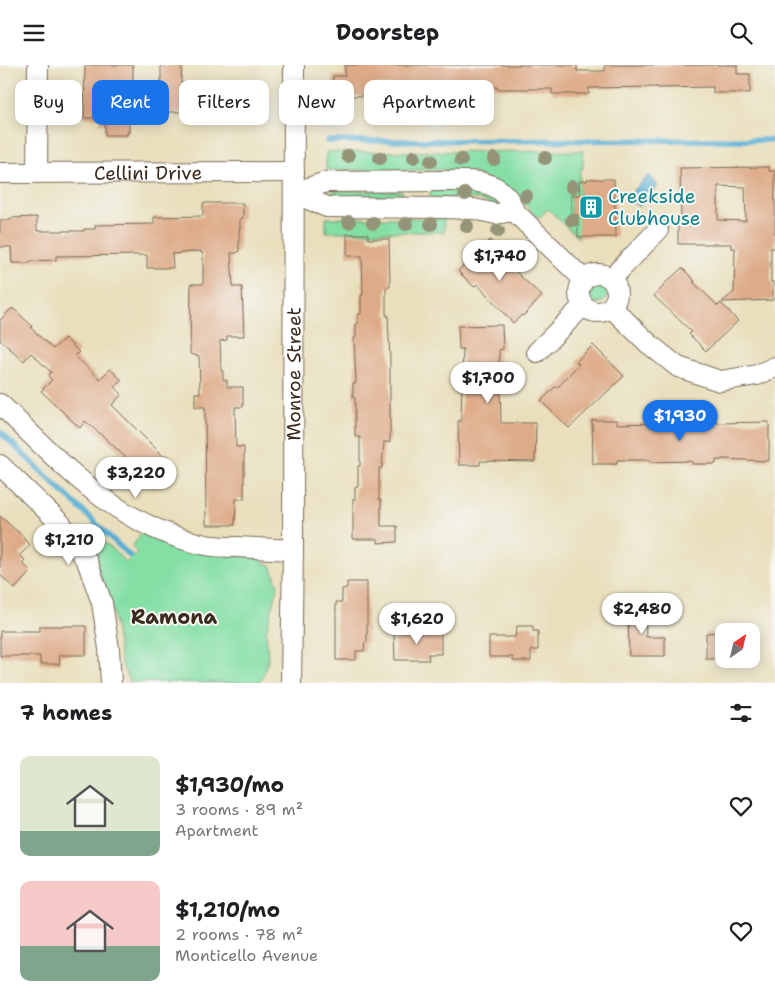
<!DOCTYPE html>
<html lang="en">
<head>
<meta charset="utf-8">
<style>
  body { margin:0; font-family:"Shantell Sans",sans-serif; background:#f6f6f6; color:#202124; height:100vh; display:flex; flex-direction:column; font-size:19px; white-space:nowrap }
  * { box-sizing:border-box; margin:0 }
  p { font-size:16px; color:#757577 }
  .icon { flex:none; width:28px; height:28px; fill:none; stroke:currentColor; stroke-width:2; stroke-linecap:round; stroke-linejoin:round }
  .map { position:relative; height:618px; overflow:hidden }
  .details { display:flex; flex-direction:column; background:#fff; flex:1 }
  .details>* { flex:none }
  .top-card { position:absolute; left:15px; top:15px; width:500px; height:45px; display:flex; gap:10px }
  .needle { width:32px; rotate:34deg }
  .buttons { position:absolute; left:715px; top:558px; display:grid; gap:10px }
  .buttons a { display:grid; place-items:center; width:45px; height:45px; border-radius:10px; background:#fff; box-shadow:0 2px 12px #0003; font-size:25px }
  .price { position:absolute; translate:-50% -42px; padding:0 11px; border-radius:18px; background:#fff; color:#222; font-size:16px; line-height:32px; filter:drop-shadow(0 1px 2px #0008) }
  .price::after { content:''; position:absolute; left:50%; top:30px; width:15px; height:11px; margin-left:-8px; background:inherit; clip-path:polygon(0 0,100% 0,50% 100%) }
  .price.current { background:#1a73e8; color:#fff }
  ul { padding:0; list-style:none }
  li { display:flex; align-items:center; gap:15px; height:125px; padding:0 20px }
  li span { display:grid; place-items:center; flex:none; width:140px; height:100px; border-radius:10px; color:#555 }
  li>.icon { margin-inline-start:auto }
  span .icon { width:60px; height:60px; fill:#fffc; stroke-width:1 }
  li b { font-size:21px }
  h2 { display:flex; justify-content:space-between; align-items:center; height:60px; padding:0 20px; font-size:21px }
  .pill { padding:0 18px; border-radius:10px; background:#fff; box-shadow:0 2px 12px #0003; font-size:18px; line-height:45px }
  .pill.current { background:#1a73e8; color:#fff }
  header { display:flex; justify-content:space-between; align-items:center; height:65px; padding:0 20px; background:#fff; font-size:22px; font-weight:700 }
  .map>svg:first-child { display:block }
  .green { fill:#84dfa5; stroke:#608462 }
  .water { fill:#57add3; stroke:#496c78 }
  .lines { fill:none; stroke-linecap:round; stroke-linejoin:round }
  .stream { stroke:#57add3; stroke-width:5.5 }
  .building { fill:#deab88; fill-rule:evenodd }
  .minor-casing { stroke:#786955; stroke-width:22 }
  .minor { stroke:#fff; stroke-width:20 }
  .tree { fill:#939478 }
  .labels { text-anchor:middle; stroke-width:4; stroke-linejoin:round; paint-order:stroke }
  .street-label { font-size:19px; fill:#3b2a1e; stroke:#f6f6f2 }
  .culture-label { font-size:19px; fill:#0d838f; stroke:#f6f6f2; text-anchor:start }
  .neighbourhood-label { font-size:20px; font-weight:bold; fill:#3b2a1e; stroke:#f6f6f2 }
</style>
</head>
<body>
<header><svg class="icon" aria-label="menu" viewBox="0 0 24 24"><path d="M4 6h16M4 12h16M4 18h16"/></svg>Doorstep<svg class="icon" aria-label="search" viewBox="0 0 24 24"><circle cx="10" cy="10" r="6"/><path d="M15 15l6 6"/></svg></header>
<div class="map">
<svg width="775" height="618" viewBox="0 0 775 618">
  <rect width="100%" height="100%" fill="#f6f6f2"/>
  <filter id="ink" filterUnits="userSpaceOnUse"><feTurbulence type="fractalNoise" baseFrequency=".02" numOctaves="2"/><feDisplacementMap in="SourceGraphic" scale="10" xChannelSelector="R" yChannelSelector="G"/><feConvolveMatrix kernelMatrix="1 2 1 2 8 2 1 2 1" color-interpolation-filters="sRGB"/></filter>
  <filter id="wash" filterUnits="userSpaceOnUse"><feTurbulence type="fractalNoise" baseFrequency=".0096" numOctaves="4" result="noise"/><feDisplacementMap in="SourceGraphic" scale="20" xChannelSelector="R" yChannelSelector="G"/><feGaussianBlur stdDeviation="1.12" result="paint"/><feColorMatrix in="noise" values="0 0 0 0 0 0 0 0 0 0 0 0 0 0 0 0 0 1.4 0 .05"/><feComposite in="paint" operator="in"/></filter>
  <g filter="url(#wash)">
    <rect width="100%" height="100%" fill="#e9dfbc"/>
    <path class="green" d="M 583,86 L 583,104 L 580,104 L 580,130 L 571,130 L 571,149 L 580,150 L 578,173 L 548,144 L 540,152 L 536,151 L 514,127 L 472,107 L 457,105 L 326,105 L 326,87 Z
      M 432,125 C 456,125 476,127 498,134 L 500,139 L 498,141 L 476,134 L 432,133 L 429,129 Z
      M 333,126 L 402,126 L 403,129 L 400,132 L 333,133 L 330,129 Z
      M 326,153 L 444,153 L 444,167 L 326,167 Z
      M588 228a10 10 0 1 1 20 0a10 10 0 1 1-20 0Z
      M 141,469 L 184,484 L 260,493 L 265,499 L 271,500 L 278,521 L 266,567 L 268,595 L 262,614 L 258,618 L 130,617 L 121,598 L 112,542 L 93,490 L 105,478 L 112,483 L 126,498 L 137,487 L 132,482 Z"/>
    <path class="water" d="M 649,110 L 657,119 L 657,123 L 639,142 L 630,134 L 630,129 Z"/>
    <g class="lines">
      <path class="stream" d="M 327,76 L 775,75
        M 0,367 L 130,491"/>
    </g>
    <g id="blocks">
      <path class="building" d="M 85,0 L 131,0 L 133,1 L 133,19 L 161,18 L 161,0 L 182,0 L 181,18 L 205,19 L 205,47 L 129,47 L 129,67 L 127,67 L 127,70 L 105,70 L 105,58 L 100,58 L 100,53 L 84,53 Z
        M 345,0 L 577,0 L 577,6 L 605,6 L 605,0 L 737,0 L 737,9 L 750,9 L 750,28 L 713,28 L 713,22 L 658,23 L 658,22 L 589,23 L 589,29 L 552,29 L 552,24 L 497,24 L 497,22 L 445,23 L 445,19 L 370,20 L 370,31 L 332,31 L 333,11 L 345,11 Z
        M 769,102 L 769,106 L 774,106 L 775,107 L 775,183 L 771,183 L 771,217 L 773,217 L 773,235 L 722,237 L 734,227 L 735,183 L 731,183 L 731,179 L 678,179 L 678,156 L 681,156 L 680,103 ZM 718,121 L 745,122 L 746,156 L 718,155 Z
        M 587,114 L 614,114 L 616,172 L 578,172 L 578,150 L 571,150 L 571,130 L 580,130 L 579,116 L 587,116 Z
        M 203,138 L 243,138 L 243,153 L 240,153 L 240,164 L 239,164 L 239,186 L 237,188 L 231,188 L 233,222 L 242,222 L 244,271 L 227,271 L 227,275 L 220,276 L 221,306 L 223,306 L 223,315 L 227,315 L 227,322 L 243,322 L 243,342 L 235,342 L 236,382 L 244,382 L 244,434 L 236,434 L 235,460 L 206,460 L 205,342 L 195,342 L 195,328 L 200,328 L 199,291 L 190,289 L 191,219 L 203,219 L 203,188 L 201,188 L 201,186 L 172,189 L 173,203 L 147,203 L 147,190 L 56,191 L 56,195 L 30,196 L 30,198 L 12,198 L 11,182 L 0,182 L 0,155 L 11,155 L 11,153 L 37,152 L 37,166 L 84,166 L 84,164 L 95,164 L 95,160 L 154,159 L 154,152 L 203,151 Z
        M 347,169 L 368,169 L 368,174 L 389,174 L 390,222 L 386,222 L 386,250 L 388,250 L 390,295 L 390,377 L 384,377 L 382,403 L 379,403 L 379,435 L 381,435 L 381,461 L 397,461 L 397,477 L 378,478 L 378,474 L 353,474 L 353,434 L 355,434 L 355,422 L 358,422 L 358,401 L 360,401 L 360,372 L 355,372 L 355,333 L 353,333 L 353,318 L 356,318 L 354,273 L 356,272 L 356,259 L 358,259 L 358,249 L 361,249 L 361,230 L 363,230 L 362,191 L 347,191 Z
        M 490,175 L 507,192 L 504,195 L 507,199 L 542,231 L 523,251 L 522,250 L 513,258 L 477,219 L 474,222 L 458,206 Z
        M 682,203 L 695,216 L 693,217 L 718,241 L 721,238 L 738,256 L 706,286 L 689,269 L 692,267 L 654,231 L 663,222 L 662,221 Z
        M 11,244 L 14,244 L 32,261 L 31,263 L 53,284 L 65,273 L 79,287 L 75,291 L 100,314 L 110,304 L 122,315 L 114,322 L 122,329 L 112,340 L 164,392 L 166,390 L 176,400 L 154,423 L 152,420 L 150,422 L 137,410 L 139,408 L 134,404 L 136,402 L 104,372 L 85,356 L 80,363 L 41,326 L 52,315 L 48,311 L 51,307 L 31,288 L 24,296 L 0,275 L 0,255 Z
        M 502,260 L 503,284 L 499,285 L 501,358 L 536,358 L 535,397 L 480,396 L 480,400 L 459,400 L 458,356 L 461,356 L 463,284 L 459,284 L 458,261 Z
        M 593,280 L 624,311 L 569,363 L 541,336 L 554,323 L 559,321 L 579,299 L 576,297 Z
        M 592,355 L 617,355 L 617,359 L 692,357 L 692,355 L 716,355 L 716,358 L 769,357 L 769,396 L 722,394 L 722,395 L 716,395 L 716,399 L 692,399 L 692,396 L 650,397 L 651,395 L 617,395 L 617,399 L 593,399 Z
        M 0,451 L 25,473 L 24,474 L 30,480 L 20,490 L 25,495 L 22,498 L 31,506 L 15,524 L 0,510 Z
        M 347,517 L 367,517 L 367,577 L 365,577 L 364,586 L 356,586 L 356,595 L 336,595 L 336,537 L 342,537 L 342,524 L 347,523 Z
        M 628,539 L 645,539 L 646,572 L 665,572 L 665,591 L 629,591 Z
        M 40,561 L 86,561 L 86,590 L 59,590 L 60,599 L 40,599 L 40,591 L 0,591 L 0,566 L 40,566 Z
        M 517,561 L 533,561 L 533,566 L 538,566 L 538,585 L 531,585 L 531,596 L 513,596 L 513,592 L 489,592 L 489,572 L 515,572 Z
        M 441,566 L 441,589 L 428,589 L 429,595 L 395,595 L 394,567 Z
        M 724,567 L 724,594 L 706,594 L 706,568 Z"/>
    </g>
  </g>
  <g filter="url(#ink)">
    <use href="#blocks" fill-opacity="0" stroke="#786955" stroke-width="1"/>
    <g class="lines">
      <g class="minor-casing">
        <g id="minor">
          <path d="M 37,107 L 38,0"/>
          <path id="s1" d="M 0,108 L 294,107"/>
          <path d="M 443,116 C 464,116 491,113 506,131 C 510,135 512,141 514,146 L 496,149 L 474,144 L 444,143 L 327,142 L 294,128 L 326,117 Z"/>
          <path d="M 514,146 L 583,214"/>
          <circle cx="598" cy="228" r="19"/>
          <path d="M 611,214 L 658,165"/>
          <path d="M 611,242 L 649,279 L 678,302 L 720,316 L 757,310 L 775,302"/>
          <path d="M 537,287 L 583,241"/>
          <path d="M 0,339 C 62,399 117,462 206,480 C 216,482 227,482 236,482 C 255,483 274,484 293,485"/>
          <path d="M 0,400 L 61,459 L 87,496 L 102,538 L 109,584 L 111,618"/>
          <path id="s2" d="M 291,618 L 293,485 L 294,0"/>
        </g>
      </g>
      <use href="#minor" class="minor"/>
    </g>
    <g class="tree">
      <circle cx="348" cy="91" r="7"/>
      <circle cx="414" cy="92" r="7"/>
      <circle cx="380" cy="93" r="7"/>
      <circle cx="545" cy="93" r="7"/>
      <circle cx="494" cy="94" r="7"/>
      <circle cx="461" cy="95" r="7"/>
      <circle cx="431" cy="96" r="7"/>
      <circle cx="572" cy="122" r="7"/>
      <circle cx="465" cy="129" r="7"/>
      <circle cx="526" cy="131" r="7"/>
      <circle cx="572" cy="155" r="7"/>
      <circle cx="349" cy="157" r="7"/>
      <circle cx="373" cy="158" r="7"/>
      <circle cx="406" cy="159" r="7"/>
      <circle cx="431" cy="159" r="7"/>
      <circle cx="467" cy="161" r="7"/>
      <circle cx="498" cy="166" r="7"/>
    </g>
  </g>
  <defs>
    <g id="building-square" transform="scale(1.25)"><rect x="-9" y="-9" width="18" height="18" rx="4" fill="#0f9aa8" stroke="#f6f6f2"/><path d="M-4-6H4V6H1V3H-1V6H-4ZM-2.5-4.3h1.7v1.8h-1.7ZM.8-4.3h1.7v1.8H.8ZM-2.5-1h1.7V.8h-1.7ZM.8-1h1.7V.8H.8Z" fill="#fff"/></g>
  </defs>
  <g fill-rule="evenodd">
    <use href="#building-square" x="591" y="142"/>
  </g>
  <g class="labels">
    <g class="street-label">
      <text dy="7" stroke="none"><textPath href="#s1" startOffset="148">Cellini Drive</textPath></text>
      <text dy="7" stroke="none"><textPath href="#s2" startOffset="309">Monroe Street</textPath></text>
    </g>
    <g class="culture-label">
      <text x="608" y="138">Creekside<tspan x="608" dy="22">Clubhouse</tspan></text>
    </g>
    <g class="neighbourhood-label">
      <text x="174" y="559">Ramona</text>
    </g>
  </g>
</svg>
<div class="buttons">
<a><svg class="needle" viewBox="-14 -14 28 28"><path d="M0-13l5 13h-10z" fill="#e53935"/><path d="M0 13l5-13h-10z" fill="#757577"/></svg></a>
</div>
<b class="price" style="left:500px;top:217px">$1,740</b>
<b class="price" style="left:488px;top:339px">$1,700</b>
<b class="price current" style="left:680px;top:377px">$1,930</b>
<b class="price" style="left:136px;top:434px">$3,220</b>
<b class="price" style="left:69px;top:501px">$1,210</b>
<b class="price" style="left:642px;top:570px">$2,480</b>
<b class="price" style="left:417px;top:580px">$1,620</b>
<div class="top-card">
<a class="pill">Buy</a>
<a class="pill current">Rent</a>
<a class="pill">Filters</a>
<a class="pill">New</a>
<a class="pill">Apartment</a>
</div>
</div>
<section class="details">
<h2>7 homes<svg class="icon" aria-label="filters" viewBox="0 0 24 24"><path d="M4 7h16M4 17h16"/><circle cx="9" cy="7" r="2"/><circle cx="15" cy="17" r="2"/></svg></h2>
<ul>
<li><span style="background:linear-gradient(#dfe7d0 75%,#7fa58c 0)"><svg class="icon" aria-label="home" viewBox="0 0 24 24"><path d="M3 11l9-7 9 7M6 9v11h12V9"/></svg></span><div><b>$1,930/mo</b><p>3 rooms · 89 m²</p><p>Apartment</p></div><svg class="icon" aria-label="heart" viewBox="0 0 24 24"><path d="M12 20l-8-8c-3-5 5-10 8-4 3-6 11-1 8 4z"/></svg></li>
<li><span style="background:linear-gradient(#f6c9c9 65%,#7fa58c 0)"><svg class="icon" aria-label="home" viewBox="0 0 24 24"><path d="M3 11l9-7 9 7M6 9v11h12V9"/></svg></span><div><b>$1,210/mo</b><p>2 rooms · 78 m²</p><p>Monticello Avenue</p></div><svg class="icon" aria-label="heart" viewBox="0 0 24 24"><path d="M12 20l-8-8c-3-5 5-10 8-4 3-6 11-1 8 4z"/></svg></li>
</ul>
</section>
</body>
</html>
